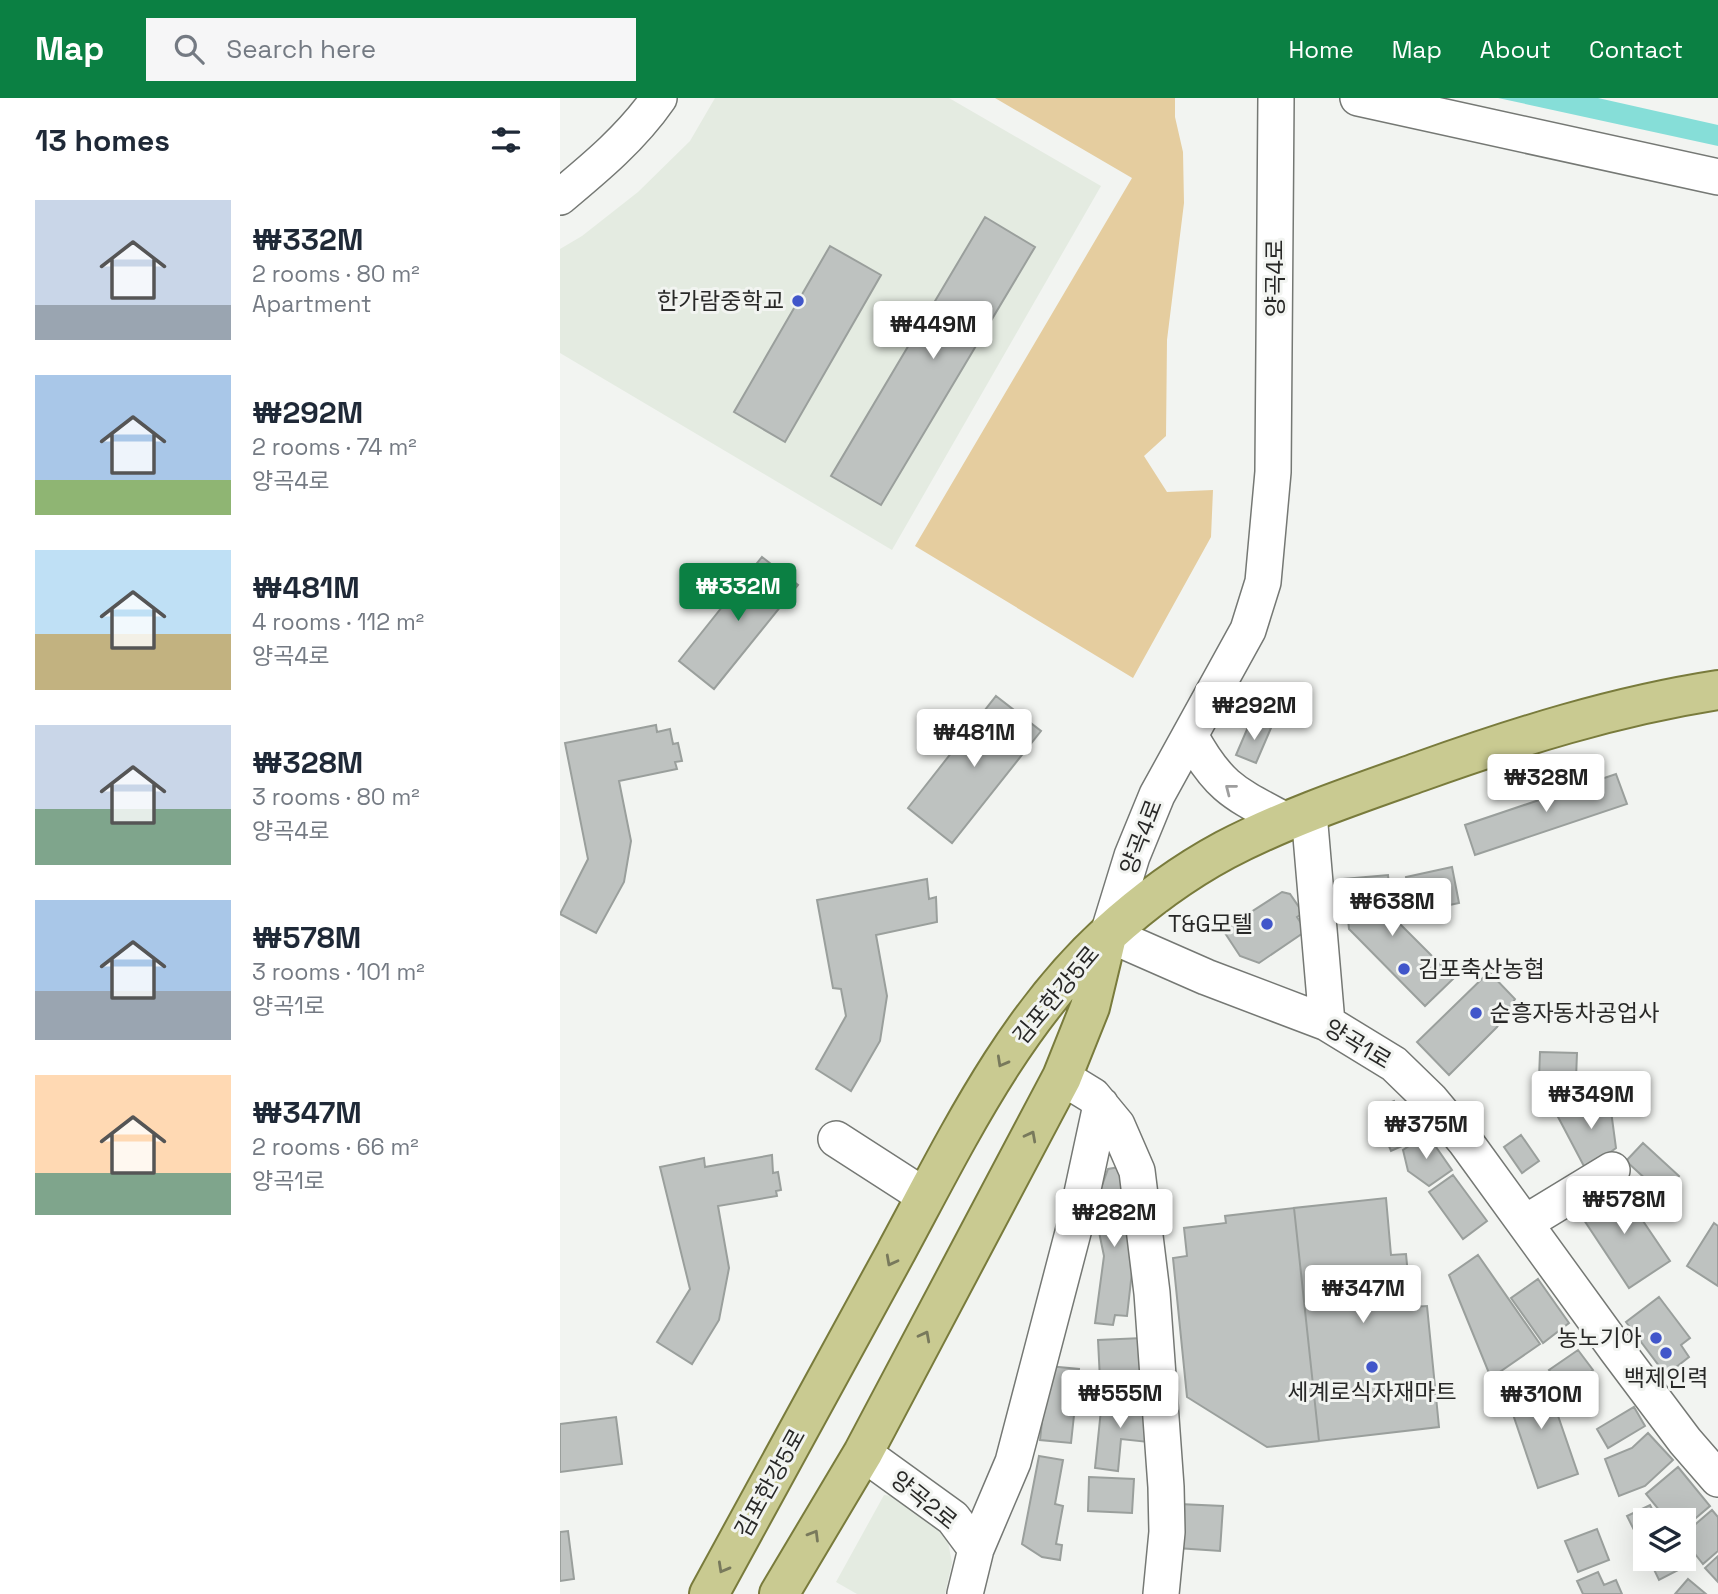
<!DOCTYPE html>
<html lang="en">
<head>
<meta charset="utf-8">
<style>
  body { margin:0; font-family:"Space Grotesk","Noto Sans KR",sans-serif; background:#f6f6f7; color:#1f2937; height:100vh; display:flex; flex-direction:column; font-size:26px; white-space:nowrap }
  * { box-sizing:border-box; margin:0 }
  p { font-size:23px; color:#747a83 }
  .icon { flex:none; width:38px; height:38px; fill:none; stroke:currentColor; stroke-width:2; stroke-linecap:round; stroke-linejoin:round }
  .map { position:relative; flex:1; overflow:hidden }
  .sheet { display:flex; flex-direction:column; background:#fff; width:560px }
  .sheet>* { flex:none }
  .buttons { position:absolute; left:1073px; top:1410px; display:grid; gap:14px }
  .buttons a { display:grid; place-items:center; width:63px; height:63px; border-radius:0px; background:#fff; box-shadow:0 7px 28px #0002; font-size:35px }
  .price { position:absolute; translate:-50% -60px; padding:0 16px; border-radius:7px; background:#fff; color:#222; font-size:23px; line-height:46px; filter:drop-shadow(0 2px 4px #0008) }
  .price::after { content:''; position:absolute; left:50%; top:42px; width:21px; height:16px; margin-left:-10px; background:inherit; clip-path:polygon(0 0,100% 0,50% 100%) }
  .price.on { background:#0b8043; color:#fff }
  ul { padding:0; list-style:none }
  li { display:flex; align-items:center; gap:21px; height:175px; padding:0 35px }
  li span { display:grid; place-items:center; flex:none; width:196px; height:140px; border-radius:0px; color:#555 }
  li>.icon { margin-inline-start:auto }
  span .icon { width:84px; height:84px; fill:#fffc; stroke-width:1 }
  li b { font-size:30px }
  h2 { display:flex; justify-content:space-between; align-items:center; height:84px; padding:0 35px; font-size:30px }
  header { display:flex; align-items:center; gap:42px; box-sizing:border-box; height:98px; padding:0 35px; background:#0b8043; color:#fff }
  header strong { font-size:33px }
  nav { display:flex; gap:38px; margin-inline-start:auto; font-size:24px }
  .search { width:490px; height:63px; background:#f6f6f7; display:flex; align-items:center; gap:18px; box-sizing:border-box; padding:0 24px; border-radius:0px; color:#747a83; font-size:26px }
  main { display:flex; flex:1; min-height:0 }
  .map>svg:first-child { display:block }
  .built { fill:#e4ebe1 }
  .green { fill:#e5cd9f }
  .water { fill:#86ded8 }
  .building { fill:#bec2c0; stroke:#9a9f9c; stroke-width:2 }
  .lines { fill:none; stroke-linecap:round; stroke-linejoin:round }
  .minor-casing { stroke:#757874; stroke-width:38 }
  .major-casing { stroke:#797b3c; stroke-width:42 }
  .minor { stroke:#fff; stroke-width:35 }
  .major { stroke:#c9ca91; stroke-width:38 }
  .oneway { stroke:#9e9e9e }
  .oneway2 { stroke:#78795c }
  .poi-dot { fill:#4156ca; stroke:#f2f4f1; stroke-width:2.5 }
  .labels { text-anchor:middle; stroke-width:6; stroke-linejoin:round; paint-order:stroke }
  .street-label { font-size:23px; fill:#282827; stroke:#f2f4f1 }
  .poi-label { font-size:23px; fill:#282827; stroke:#f2f4f1; text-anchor:end }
</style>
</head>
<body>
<header>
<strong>Map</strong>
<div class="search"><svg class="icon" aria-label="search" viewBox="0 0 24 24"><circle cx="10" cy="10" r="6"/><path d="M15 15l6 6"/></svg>Search here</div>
<nav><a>Home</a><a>Map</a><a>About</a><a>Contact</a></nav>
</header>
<main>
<section class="sheet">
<h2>13 homes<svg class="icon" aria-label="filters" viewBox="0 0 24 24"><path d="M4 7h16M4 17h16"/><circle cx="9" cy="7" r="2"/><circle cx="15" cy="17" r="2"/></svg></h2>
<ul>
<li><span style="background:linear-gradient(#c9d6e8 75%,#9aa5b1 0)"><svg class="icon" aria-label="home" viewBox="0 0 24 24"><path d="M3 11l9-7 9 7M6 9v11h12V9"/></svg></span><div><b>₩332M</b><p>2 rooms · 80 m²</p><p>Apartment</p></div></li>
<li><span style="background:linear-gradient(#a9c7e8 75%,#8fb573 0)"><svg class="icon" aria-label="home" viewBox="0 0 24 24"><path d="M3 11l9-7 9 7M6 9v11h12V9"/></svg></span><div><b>₩292M</b><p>2 rooms · 74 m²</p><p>양곡4로</p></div></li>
<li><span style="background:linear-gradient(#bfe0f5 60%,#c2b280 0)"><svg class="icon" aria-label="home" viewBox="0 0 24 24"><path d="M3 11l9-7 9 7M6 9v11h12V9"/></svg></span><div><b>₩481M</b><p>4 rooms · 112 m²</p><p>양곡4로</p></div></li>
<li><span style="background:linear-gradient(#c9d6e8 60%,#7fa58c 0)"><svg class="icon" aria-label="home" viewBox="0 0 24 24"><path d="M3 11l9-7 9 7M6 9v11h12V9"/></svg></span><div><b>₩328M</b><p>3 rooms · 80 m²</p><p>양곡4로</p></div></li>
<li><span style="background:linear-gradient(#a9c7e8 65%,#9aa5b1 0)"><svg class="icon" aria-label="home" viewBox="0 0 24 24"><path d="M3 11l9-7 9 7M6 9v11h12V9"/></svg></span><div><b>₩578M</b><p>3 rooms · 101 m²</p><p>양곡1로</p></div></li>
<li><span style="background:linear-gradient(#ffd9b3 70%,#7fa58c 0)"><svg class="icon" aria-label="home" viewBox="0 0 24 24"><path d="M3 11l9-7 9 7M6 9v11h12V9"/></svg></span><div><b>₩347M</b><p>2 rooms · 66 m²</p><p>양곡1로</p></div></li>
</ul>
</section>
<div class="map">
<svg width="1158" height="1496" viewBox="0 0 1158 1496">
  <rect width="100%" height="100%" fill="#f2f4f1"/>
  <path class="built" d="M 155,0 L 389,0 L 541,88 L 332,452 L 0,255 L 0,151 L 22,138 L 78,94 L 130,43 Z
    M 324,1397 L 341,1399 L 381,1427 L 388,1444 L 392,1465 L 385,1496 L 297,1496 L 276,1484 Z"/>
  <path class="green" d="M 435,0 L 615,0 L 615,19 L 623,54 L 624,105 L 607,242 L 606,338 L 584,358 L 607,394 L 653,392 L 651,439 L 573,580 L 355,448 L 572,80 Z"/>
  <path class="water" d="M 938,0 L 1038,0 L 1158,27 L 1158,48 Z"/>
  <path class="building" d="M 425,119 L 475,149 L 321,407 L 271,378 Z
    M 270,148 L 321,177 L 225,344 L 174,314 Z
    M 202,459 L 238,487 L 154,591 L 119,563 Z
    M 436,598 L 481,633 L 392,745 L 348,710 Z
    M 691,622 L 711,630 L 696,665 L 676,657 Z
    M 96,627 L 97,634 L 110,631 L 113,646 L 118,645 L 122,663 L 115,664 L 117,671 L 59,683 L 71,743 L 64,784 L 36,835 L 0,816 L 28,761 L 5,645 Z
    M 1056,676 L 1067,706 L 915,757 L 905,727 Z
    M 892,769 L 899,805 L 853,815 L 846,779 Z
    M 828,777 L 832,818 L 894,880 L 865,908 L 789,831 L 784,781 Z
    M 367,781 L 369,801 L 376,799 L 377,824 L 316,837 L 327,898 L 320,943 L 291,993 L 256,971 L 286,918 L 281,891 L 273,890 L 257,802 Z
    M 722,794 L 730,796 L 743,815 L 737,819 L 746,833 L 699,865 L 680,858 L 663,832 Z
    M 929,874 L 955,901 L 937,929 L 889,977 L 857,944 Z
    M 980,954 L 1017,955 L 1015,1007 L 978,1006 Z
    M 1049,998 L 1056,1050 L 1026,1072 L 997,1017 Z
    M 834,1003 L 844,1027 L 842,1048 L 831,1053 L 813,1011 Z
    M 867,1036 L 892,1072 L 869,1088 L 848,1073 L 843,1052 Z
    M 961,1037 L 979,1063 L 962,1075 L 944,1049 Z
    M 1083,1045 L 1119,1078 L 1102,1096 L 1066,1063 Z
    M 212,1057 L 213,1075 L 218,1074 L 221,1092 L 216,1093 L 217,1098 L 158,1108 L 169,1170 L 159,1222 L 132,1266 L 97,1244 L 130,1191 L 100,1069 L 144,1060 L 145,1069 Z
    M 560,1069 L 574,1156 L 567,1218 L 555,1217 L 553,1227 L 535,1225 L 544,1158 L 534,1110 L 548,1071 Z
    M 893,1077 L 927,1123 L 903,1141 L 869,1094 Z
    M 1058,1086 L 1110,1163 L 1069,1190 L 1018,1113 Z
    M 826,1100 L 831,1157 L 846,1156 L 851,1209 L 867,1208 L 879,1329 L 759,1343 L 734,1110 Z
    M 734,1110 L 759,1343 L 707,1349 L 627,1299 L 613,1160 L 627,1158 L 624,1130 L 666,1125 L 665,1118 Z
    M 1154,1125 L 1158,1128 L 1158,1188 L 1127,1168 Z
    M 918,1157 L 980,1246 L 931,1280 L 889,1177 Z
    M 978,1181 L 1009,1225 L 983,1245 L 951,1200 Z
    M 1099,1199 L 1130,1240 L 1121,1247 L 1129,1259 L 1106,1277 L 1066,1224 Z
    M 582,1240 L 583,1280 L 540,1282 L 538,1242 Z
    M 1018,1252 L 1033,1272 L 1004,1293 L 989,1272 Z
    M 488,1268 L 519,1271 L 511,1345 L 480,1342 Z
    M 984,1277 L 1018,1376 L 978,1390 L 944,1290 Z
    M 542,1302 L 592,1307 L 588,1344 L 561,1341 L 558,1373 L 535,1370 Z
    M 1074,1309 L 1085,1328 L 1048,1350 L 1037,1331 Z
    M 56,1319 L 62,1366 L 0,1374 L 0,1326 Z
    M 1088,1335 L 1113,1362 L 1085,1388 L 1059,1398 L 1045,1361 L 1072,1350 Z
    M 479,1358 L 503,1362 L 495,1406 L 503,1408 L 496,1446 L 502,1447 L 500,1462 L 482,1459 L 462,1446 Z
    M 1118,1369 L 1150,1408 L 1124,1430 L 1124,1423 L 1108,1423 L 1086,1396 Z
    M 529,1379 L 574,1381 L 572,1415 L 528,1413 Z
    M 619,1406 L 663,1408 L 660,1453 L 617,1450 Z
    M 1090,1407 L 1098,1423 L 1085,1423 L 1085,1446 L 1082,1448 L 1067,1418 Z
    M 1152,1412 L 1158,1419 L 1158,1453 L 1143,1466 L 1124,1442 L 1124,1436 Z
    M 1037,1431 L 1049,1462 L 1018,1474 L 1005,1443 Z
    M 8,1433 L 14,1481 L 0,1483 L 0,1434 Z
    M 1158,1458 L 1158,1484 L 1145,1470 Z
    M 1089,1461 L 1118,1461 L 1122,1470 L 1099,1482 Z
    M 1038,1474 L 1044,1487 L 1056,1482 L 1062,1496 L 1023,1496 L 1017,1483 Z
    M 1128,1481 L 1146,1496 L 1115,1496 Z"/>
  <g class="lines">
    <g class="minor-casing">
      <path id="minor" d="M 716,0 L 713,374 L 703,484 L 688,532 L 597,697 L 572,758 L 548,836 L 646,879 L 767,925 L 834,966 L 870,1001 L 905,1043 L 1056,1251 L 1125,1343 L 1158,1381
        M 798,0 L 1158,79
        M 0,99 C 36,69 72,39 99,0
        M 630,637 C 659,691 676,696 728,724
        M 749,715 L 767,925
        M 502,979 L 533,998 L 557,1027 L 577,1073 L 592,1195 L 606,1389 L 607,1434 L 601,1496
        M 276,1041 L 366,1099
        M 965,1125 L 1052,1072
        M 303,1355 L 393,1420 L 416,1451 L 405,1496
        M 416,1451 L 453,1364 L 516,1123 L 541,1007"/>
    </g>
    <g class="major-casing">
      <path id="major" d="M 149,1496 C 212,1382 274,1268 336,1154 C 396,1043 453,923 547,837 C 582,805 624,774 665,752 C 726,720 794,697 859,674 C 957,639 1055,608 1158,592
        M 219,1496 L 303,1355 L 502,979 L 530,909 L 547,838"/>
    </g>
    <use href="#minor" class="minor"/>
    <use href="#major" class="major"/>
  </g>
  <defs><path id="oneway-chevron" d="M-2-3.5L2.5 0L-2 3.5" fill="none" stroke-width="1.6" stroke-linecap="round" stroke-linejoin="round" transform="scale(1.75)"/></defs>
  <use class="oneway" href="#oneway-chevron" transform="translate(670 691) rotate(-142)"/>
  <g class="oneway2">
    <use href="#oneway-chevron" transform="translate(442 964) rotate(119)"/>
    <use href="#oneway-chevron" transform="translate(471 1038) rotate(-62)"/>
    <use href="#oneway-chevron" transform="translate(331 1163) rotate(118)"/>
    <use href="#oneway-chevron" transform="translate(365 1238) rotate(-62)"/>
    <use href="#oneway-chevron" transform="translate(254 1437) rotate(-59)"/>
    <use href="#oneway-chevron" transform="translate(163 1470) rotate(119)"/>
  </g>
  <g class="poi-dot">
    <circle cx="238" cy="203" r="7"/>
    <circle cx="707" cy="826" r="7"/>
    <circle cx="844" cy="871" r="7"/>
    <circle cx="916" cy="915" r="7"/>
    <circle cx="1096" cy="1240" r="7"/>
    <circle cx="1106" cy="1255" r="7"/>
    <circle cx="812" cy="1269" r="7"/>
  </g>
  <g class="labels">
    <g class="street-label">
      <text transform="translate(715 180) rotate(-90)" y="8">양곡4로</text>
      <text transform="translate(581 739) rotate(-69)" y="8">양곡4로</text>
      <text transform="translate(496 897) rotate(-50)" y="8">김포한강5로</text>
      <text transform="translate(798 946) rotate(31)" y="8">양곡1로</text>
      <text transform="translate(210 1385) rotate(-61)" y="8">김포한강5로</text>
      <text transform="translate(364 1402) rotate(39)" y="8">양곡2로</text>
    </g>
    <g class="poi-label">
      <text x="224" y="211">한가람중학교</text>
      <text x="693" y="834">T&amp;G모텔</text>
      <text x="858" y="879" text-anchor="start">김포축산농협</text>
      <text x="930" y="923" text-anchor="start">순흥자동차공업사</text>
      <text x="1082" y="1248">농노기아</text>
      <text x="1106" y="1288" text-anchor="middle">백제인력</text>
      <text x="812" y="1302" text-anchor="middle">세계로식자재마트</text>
    </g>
  </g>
</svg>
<div class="buttons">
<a><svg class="icon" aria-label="layers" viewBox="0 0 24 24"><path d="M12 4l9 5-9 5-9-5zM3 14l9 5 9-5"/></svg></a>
</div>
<b class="price" style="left:373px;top:263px">₩449M</b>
<b class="price on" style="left:178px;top:525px">₩332M</b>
<b class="price" style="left:694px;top:644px">₩292M</b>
<b class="price" style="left:414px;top:671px">₩481M</b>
<b class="price" style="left:986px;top:716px">₩328M</b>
<b class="price" style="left:832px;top:840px">₩638M</b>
<b class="price" style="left:1031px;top:1033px">₩349M</b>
<b class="price" style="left:866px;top:1063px">₩375M</b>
<b class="price" style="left:1064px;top:1138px">₩578M</b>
<b class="price" style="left:554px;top:1151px">₩282M</b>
<b class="price" style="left:803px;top:1227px">₩347M</b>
<b class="price" style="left:560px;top:1332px">₩555M</b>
<b class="price" style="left:981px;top:1333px">₩310M</b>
</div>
</main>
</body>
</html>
